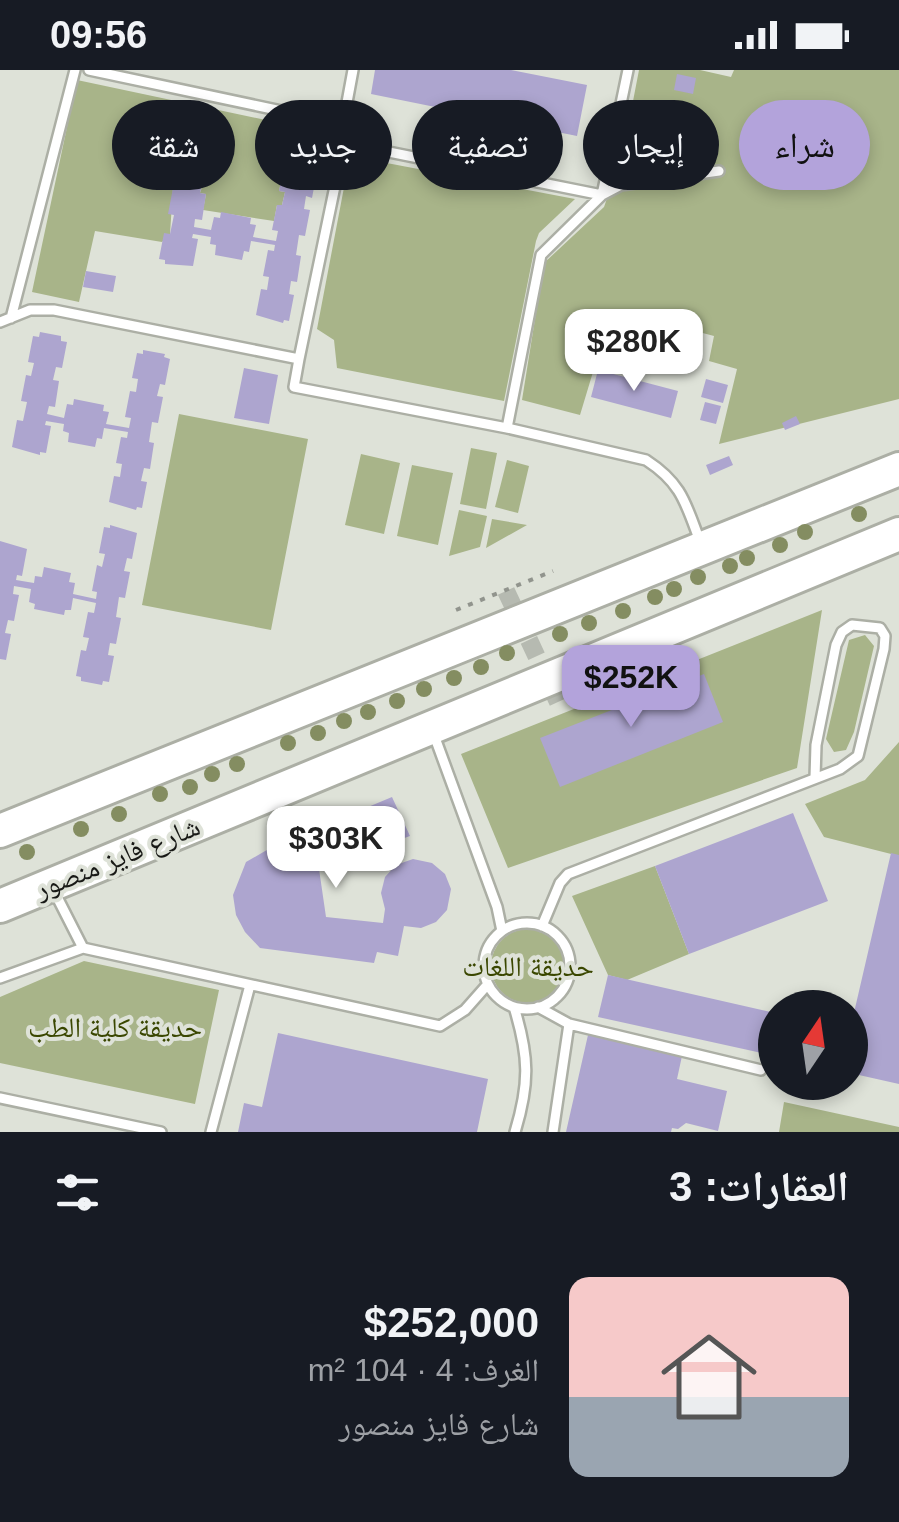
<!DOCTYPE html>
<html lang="ar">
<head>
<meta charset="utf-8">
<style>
  body { margin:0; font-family:Arial,"Noto Naskh Arabic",sans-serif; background:#20242c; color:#f1f3f6; direction:rtl; height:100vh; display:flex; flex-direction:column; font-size:38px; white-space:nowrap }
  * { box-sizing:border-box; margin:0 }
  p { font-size:32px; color:#9ea1a6 }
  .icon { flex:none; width:55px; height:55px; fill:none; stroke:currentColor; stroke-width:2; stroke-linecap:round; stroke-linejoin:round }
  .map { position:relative; height:1062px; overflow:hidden; direction:ltr }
  .side { display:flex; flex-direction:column; background:#171b24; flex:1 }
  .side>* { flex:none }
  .guide { position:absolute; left:30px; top:30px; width:840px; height:90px; direction:rtl; display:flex; gap:20px }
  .needle { width:65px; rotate:13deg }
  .tools { position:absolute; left:758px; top:920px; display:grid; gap:20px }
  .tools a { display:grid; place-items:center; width:110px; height:110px; border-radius:50%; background:#171b24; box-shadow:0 5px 15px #0003; font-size:50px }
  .price { position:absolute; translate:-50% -85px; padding:0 22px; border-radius:20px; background:#fff; color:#222; font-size:32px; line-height:65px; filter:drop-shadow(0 2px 5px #0008) }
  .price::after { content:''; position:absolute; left:50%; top:60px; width:30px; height:22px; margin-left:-15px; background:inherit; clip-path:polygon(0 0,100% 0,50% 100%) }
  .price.active { background:#b3a3db; color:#111 }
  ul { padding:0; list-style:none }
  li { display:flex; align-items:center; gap:30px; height:250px; padding:0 50px }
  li+li { border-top:2px solid #363941 }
  li span { display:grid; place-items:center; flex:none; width:280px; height:200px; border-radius:20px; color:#555 }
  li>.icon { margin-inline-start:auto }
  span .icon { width:120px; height:120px; fill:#fffc; stroke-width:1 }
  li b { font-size:42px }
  h2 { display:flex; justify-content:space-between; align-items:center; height:120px; padding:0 50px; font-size:42px }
  .tag { padding:0 35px; border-radius:45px; background:#171b24; box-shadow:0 5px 15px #0003; font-size:35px; line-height:90px }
  .tag.active { background:#b3a3db; color:#111 }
  .status { display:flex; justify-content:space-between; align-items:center; height:70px; padding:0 50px; background:#171b24; direction:ltr }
  .status svg { height:28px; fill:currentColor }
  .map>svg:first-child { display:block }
  .green { fill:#a8b489 }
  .building { fill:#ada5cf }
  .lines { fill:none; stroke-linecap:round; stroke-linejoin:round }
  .street-tunnel { stroke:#b6bab1; stroke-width:18; stroke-dasharray:18 9; stroke-linecap:butt }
  .lane-casing { stroke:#acafa5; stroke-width:14 }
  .highway-casing { stroke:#acafa5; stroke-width:38 }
  .path { stroke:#91948d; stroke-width:4; stroke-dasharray:5 8; stroke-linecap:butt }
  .lane { stroke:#fff; stroke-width:9 }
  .highway { stroke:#fff; stroke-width:32 }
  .tree { fill:#848d61 }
  .labels { text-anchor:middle; stroke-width:8; stroke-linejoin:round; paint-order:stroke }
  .street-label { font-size:28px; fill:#181916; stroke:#dee2d8 }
  .park-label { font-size:28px; fill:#3a4700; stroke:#dee2d8 }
</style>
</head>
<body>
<div class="status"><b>09:56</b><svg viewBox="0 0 49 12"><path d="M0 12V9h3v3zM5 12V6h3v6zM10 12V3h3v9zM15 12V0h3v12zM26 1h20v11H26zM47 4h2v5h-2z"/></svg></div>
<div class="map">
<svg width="899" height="1062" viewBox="0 0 899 1062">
  <rect width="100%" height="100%" fill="#dee2d8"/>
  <path class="green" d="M 639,0 L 700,0 L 731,7 L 734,0 L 899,0 L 899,329 L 719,374 L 737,299 L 709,291 L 714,266 L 612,239 L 580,345 L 522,330 L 544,193 L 604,137 L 623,83 Z
    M 77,10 L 318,61 L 312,97 L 291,93 L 290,97 L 284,96 L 279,121 L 285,122 L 282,135 L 277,135 L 274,151 L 203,140 L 206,124 L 200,123 L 213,85 L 187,76 L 186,80 L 180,79 L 179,119 L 173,118 L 170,164 L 162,172 L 95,161 L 79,232 L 32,222 Z
    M 350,86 L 575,129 L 539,163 L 536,171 L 504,331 L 337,298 L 334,270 L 317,259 Z
    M 179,344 L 308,369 L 271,560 L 142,535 Z
    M 471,378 L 497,383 L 486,439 L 460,434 Z
    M 361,384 L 400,393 L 384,464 L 345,455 Z
    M 507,390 L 529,396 L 518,443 L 495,437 Z
    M 412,395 L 453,403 L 438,475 L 397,466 Z
    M 459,440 L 487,446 L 480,477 L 449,486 Z
    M 492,449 L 527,455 L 486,478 Z
    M 822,540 L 797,698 L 508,798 L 461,684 Z
    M 865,565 L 874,576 L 854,662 L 846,680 L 834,682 L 826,669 L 849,570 Z
    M 899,672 L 899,786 L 824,767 L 805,734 L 865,710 Z
    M 655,796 L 689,884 L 627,910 L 608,905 L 572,826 Z
    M491 896a37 37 0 1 1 74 0a37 37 0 1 1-74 0Z
    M 84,891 L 219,920 L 195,1034 L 0,993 L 0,927 Z
    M 784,1032 L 899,1057 L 899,1062 L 779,1062 Z"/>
  <path class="building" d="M 375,0 L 511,0 L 587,15 L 577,66 L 474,45 L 470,62 L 451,57 L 455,41 L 371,24 Z
    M 677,4 L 696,8 L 693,24 L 674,20 Z
    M 186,75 L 209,79 L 208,84 L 214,85 L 209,111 L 203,110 L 200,123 L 206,124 L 202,150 L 195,149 L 194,157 L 211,160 L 214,147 L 220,148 L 221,142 L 251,148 L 250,154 L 256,155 L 253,167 L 276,171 L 278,161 L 272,160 L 277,135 L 282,135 L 285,122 L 279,121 L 284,96 L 290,97 L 290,93 L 312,97 L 311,101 L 317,102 L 312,128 L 306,126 L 304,139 L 310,140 L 305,166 L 299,165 L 296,185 L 301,186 L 297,212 L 291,211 L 289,224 L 294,225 L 289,251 L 284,250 L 283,253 L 256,245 L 261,219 L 267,220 L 269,207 L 263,206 L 268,180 L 274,181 L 275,175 L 251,171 L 249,182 L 244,181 L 242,190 L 215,185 L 216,175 L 210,174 L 211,167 L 193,164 L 192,168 L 198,169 L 193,196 L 165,194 L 165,190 L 159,189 L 164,163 L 170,164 L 174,145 L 168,144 L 173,118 L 179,119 L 181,106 L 175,105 L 180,79 L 186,80 Z
    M 86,201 L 116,206 L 113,222 L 83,217 Z
    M 611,239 L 634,244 L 632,255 L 609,249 Z
    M 638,250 L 669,259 L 664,276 L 633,267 Z
    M 40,262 L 61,266 L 61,271 L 67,272 L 62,298 L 56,297 L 53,310 L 59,311 L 55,337 L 49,336 L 47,344 L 64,348 L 67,334 L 73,335 L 74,329 L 104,335 L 103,341 L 109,342 L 106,354 L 129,358 L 131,348 L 125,347 L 130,321 L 136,322 L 138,309 L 132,308 L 137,283 L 143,284 L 143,280 L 165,284 L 164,287 L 170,289 L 165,315 L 160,314 L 157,326 L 163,327 L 158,353 L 152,352 L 149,372 L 154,373 L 150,399 L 144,398 L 141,411 L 147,412 L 142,438 L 137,437 L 136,440 L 109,432 L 114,406 L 120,407 L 122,394 L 116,393 L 121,367 L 127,368 L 128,362 L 104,358 L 102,369 L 97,368 L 95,377 L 68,372 L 69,363 L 63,361 L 64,354 L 46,351 L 45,355 L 51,356 L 46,383 L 40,382 L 40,385 L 12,377 L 17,350 L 23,351 L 27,332 L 21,331 L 26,305 L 31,306 L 34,293 L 28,292 L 33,266 L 39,267 Z
    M 244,298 L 278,305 L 269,354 L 234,348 Z
    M 598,300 L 678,321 L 671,348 L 591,327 Z
    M 706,309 L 728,315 L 723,333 L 701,327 Z
    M 705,332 L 721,336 L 716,354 L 700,350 Z
    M 796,346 L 800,354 L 785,360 L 782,353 Z
    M 729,386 L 733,395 L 710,405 L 706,395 Z
    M 110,455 L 137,463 L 132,489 L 127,488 L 124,501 L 130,502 L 125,528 L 119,527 L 116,547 L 121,548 L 116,574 L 110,573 L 108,585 L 114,586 L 109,612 L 103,611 L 102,615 L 81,611 L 81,607 L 76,606 L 81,580 L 86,581 L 89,568 L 83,567 L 88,542 L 94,543 L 96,533 L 73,528 L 71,540 L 65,540 L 64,545 L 34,539 L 35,534 L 29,532 L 31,519 L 14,516 L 13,524 L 19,525 L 17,535 L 14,551 L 8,550 L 5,563 L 11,564 L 6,590 L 0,589 L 0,471 L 27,479 L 22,506 L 17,505 L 16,510 L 34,513 L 35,506 L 42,507 L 44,497 L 71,503 L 69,512 L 75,513 L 73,524 L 96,529 L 97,522 L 92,521 L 97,495 L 102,497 L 105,484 L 99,483 L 104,457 L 110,458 Z
    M 704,604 L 723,652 L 560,717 L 540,668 Z
    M 392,727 L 410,766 L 319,799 L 326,847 L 383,853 L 385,839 L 381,823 L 385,807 L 396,795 L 413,789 L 432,793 L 445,804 L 451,819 L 447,840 L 436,852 L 421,858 L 404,856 L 398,886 L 377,882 L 374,893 L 260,878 L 245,862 L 236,845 L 233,825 L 246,792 L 272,777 Z
    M 793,743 L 828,831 L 689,884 L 655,796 Z
    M 891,783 L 899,785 L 899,1014 L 850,1003 L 850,960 Z
    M 608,905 L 775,943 L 775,986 L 598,947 Z
    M 278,963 L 488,1009 L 477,1062 L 238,1062 L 244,1033 L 262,1037 Z
    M 588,965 L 682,986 L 677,1009 L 727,1021 L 718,1061 L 686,1053 L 678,1059 L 672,1058 L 671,1062 L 566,1062 Z"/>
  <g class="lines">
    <path class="street-tunnel" d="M 506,521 L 558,632"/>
    <g class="lane-casing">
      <path id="lane" d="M 89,0 L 343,54 L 344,73 L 602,125 L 621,115 L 719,101
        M 343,54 L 353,0
        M 11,248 L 75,0
        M 0,252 L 30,240 L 54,240 L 299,289 L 294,317 L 507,358 L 646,390 C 683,414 686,435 701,474
        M 299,289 L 344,73
        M 507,358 L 541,185 L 602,125 L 628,0
        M 434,665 L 497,837 L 502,861
        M 55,823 L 83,878
        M484 896a43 43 0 1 1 86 0a43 43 0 1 1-86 0Z
        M 542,856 L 560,813 L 568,804 L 840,699 L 858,686 L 884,579 L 885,566 L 880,558 L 852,555 L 842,562 L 836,575 L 816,675 L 815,708
        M 0,908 L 83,878 L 440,956 L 465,940 L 488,914
        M 514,937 C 529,986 530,1013 515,1062
        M 538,937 L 569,954
        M 0,1028 L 161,1062
        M 211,1062 L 250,915
        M 553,1062 L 569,954 L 761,1000"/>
    </g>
    <g class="highway-casing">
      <path id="highway" d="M 0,761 L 899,399
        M 0,836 L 899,464"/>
    </g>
    <path class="path" d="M 456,540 L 553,501"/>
    <use href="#lane" class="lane"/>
    <use href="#highway" class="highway"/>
  </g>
  <g class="tree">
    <circle cx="859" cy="444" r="8"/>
    <circle cx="805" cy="462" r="8"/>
    <circle cx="780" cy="475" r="8"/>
    <circle cx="747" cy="488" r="8"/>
    <circle cx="730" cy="496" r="8"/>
    <circle cx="698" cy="507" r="8"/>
    <circle cx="674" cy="519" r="8"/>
    <circle cx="655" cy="527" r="8"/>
    <circle cx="623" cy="541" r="8"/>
    <circle cx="589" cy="553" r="8"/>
    <circle cx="560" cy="564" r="8"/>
    <circle cx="507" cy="583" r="8"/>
    <circle cx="481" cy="597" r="8"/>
    <circle cx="454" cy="608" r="8"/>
    <circle cx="424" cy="619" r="8"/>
    <circle cx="397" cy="631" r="8"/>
    <circle cx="368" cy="642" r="8"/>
    <circle cx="344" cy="651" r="8"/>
    <circle cx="318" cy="663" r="8"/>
    <circle cx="288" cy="673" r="8"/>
    <circle cx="237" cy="694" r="8"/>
    <circle cx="212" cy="704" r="8"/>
    <circle cx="190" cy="717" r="8"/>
    <circle cx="160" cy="724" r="8"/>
    <circle cx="119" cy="744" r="8"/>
    <circle cx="81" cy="759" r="8"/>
    <circle cx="27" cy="782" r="8"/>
  </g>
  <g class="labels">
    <g class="street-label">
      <text transform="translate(117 787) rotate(-22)" y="10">شارع فايز منصور</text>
    </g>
    <g class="park-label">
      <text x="528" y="906">حديقة اللغات</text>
      <text x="115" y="967">حديقة كلية الطب</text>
    </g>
  </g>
</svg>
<div class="tools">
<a><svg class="needle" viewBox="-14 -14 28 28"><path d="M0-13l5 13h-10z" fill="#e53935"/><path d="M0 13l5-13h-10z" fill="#9ea1a6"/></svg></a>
</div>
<b class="price" style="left:634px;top:324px">$280K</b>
<b class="price active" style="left:631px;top:660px">$252K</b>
<b class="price" style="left:336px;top:821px">$303K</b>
<div class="guide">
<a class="tag active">شراء</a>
<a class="tag">إيجار</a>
<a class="tag">تصفية</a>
<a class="tag">جديد</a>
<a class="tag">شقة</a>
</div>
</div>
<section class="side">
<h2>العقارات: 3<svg class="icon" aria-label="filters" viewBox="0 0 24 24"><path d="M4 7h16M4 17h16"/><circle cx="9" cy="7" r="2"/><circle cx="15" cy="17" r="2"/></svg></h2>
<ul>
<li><span style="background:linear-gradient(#f6c9c9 60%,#9aa5b1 0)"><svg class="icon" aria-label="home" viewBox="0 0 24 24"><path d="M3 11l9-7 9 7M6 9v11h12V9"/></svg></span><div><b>$252,000</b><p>الغرف: 4 · 104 m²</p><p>شارع فايز منصور</p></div></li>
</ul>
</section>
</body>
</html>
